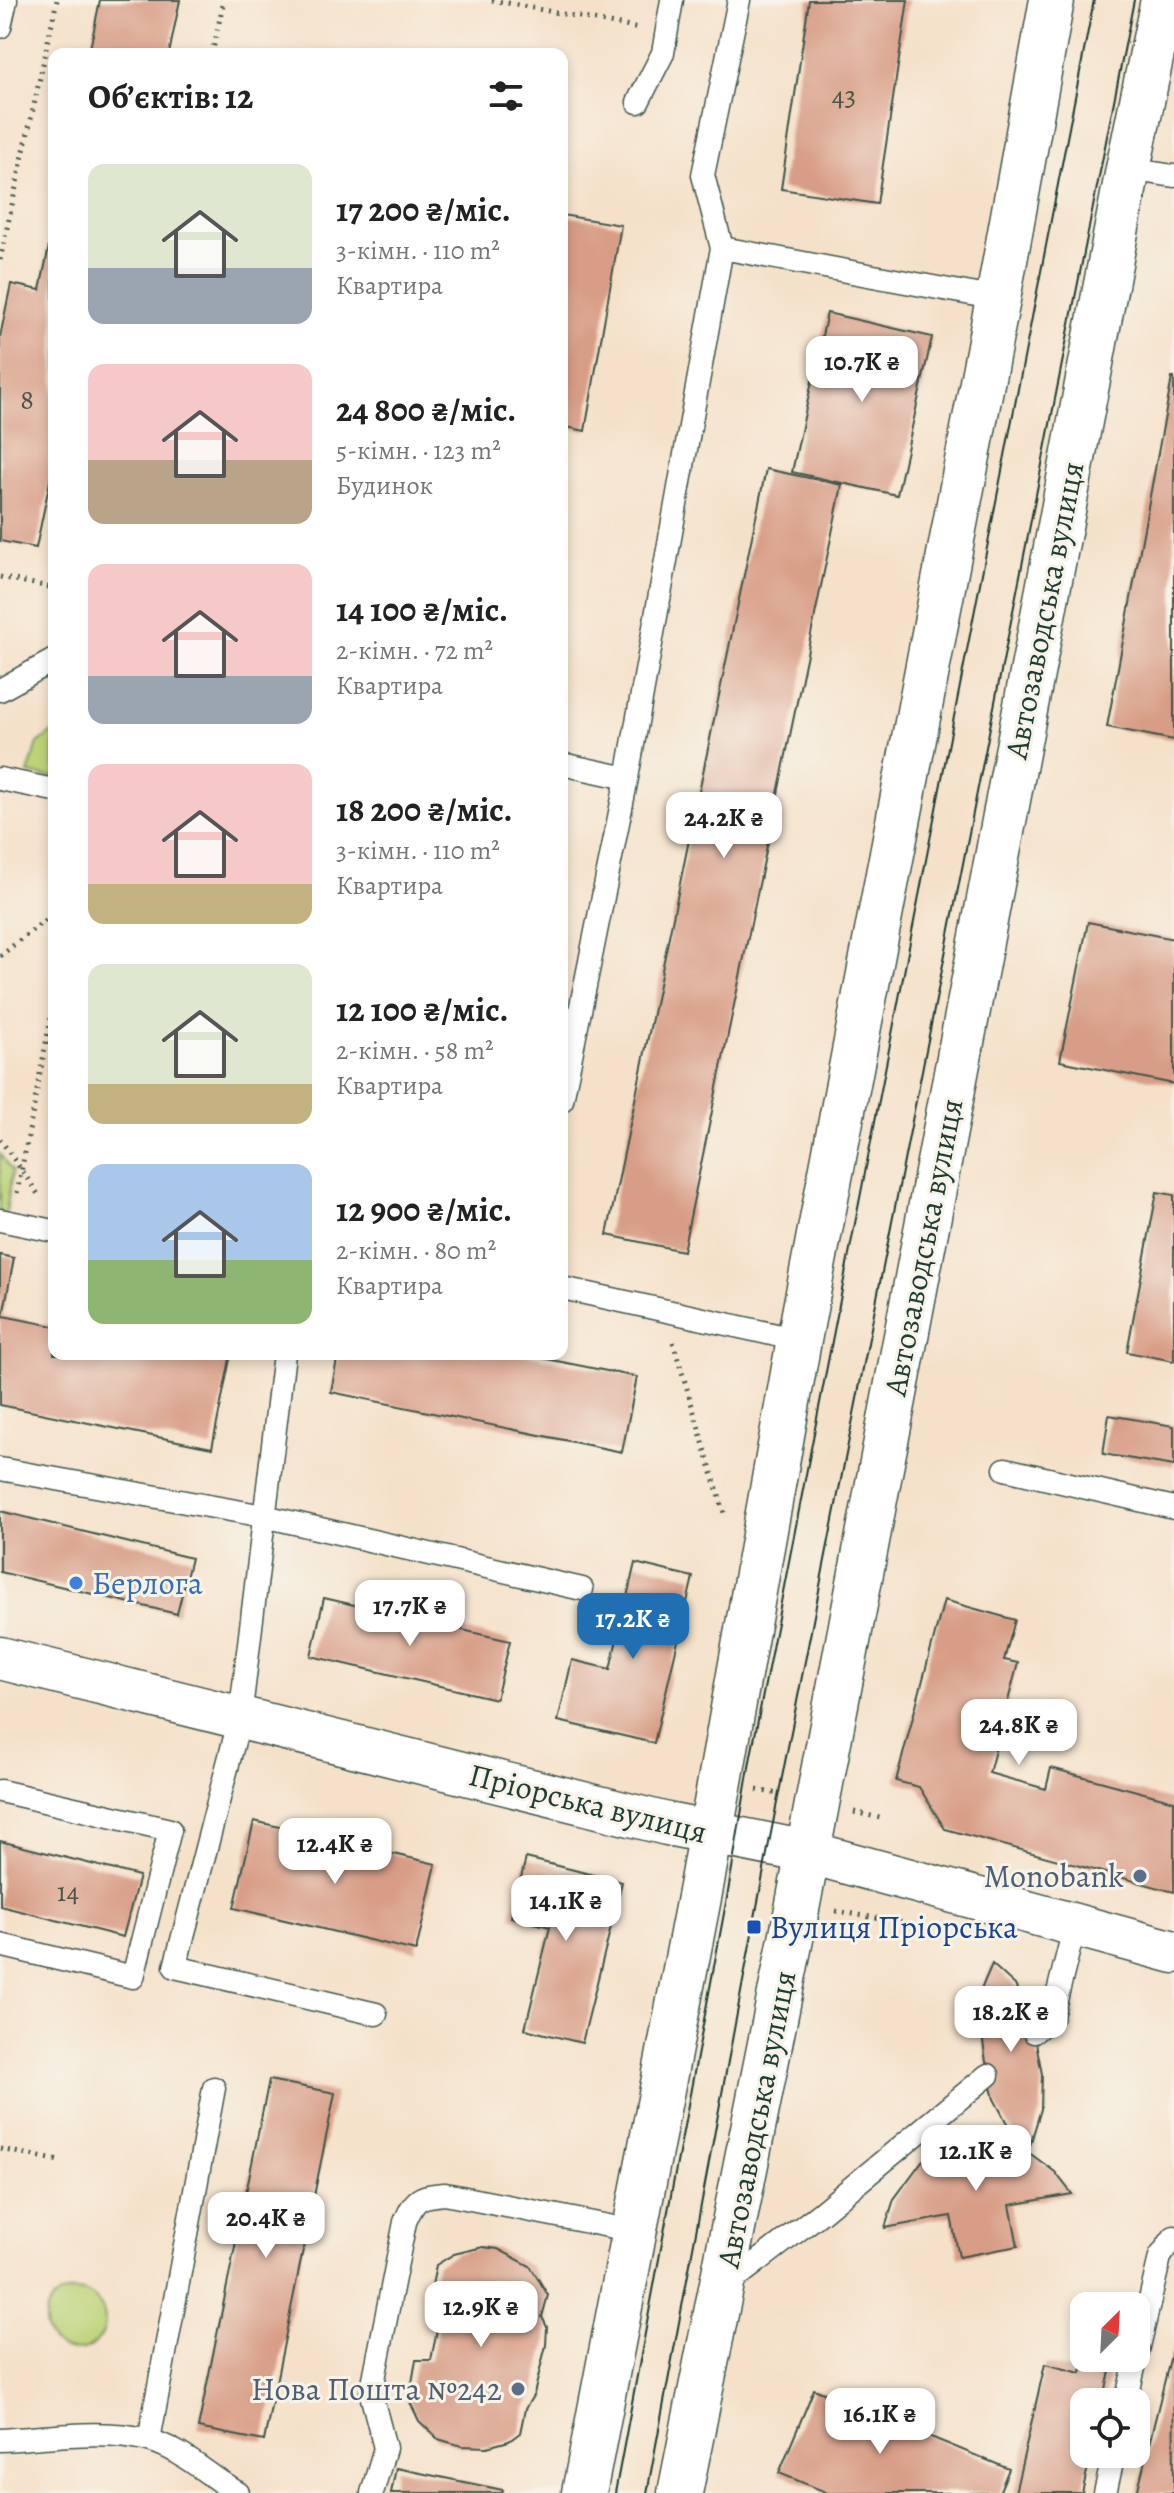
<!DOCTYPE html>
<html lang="uk">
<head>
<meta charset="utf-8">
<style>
  body { margin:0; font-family:Alegreya,serif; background:#f2f2f2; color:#222; height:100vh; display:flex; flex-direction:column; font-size:30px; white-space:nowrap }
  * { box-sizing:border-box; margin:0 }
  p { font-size:26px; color:#767676 }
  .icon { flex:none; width:44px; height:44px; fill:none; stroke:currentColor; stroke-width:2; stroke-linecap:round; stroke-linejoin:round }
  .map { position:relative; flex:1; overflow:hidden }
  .side { position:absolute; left:48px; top:48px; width:520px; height:1312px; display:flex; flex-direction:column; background:#fff; border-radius:16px; box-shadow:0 4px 12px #0003 }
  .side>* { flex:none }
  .needle { width:52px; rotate:24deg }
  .controls { position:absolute; left:1070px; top:2292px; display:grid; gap:16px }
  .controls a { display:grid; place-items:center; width:80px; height:80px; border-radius:16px; background:#fff; box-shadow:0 4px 12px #0003; font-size:40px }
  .price { position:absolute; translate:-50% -68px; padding:0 18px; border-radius:16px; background:#fff; color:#222; font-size:26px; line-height:52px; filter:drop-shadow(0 2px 4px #0008) }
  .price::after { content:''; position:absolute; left:50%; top:48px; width:24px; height:18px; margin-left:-12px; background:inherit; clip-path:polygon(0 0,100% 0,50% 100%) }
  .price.on { background:#1f6fb2; color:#fff }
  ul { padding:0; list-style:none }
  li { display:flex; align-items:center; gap:24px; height:200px; padding:0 40px }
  li span { display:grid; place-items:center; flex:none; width:224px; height:160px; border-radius:16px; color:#555 }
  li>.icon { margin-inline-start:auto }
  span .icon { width:96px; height:96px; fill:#fffc; stroke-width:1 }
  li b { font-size:34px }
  h2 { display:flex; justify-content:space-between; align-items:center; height:96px; padding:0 40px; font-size:34px }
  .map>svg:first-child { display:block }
  .green { fill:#bcd378; stroke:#6e8856; stroke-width:2 }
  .building { fill:#d89d86 }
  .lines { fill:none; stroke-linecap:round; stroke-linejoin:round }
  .service-casing { stroke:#3f564a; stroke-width:25 }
  .minor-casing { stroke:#3f564a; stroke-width:45 }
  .primary-casing { stroke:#3f564a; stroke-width:47 }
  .path { stroke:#3f564a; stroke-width:5; stroke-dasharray:2 6; stroke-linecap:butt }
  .service { stroke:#fff; stroke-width:22 }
  .minor { stroke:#fff; stroke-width:42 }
  .primary { stroke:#fff; stroke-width:44 }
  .tram { stroke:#1f3d34; stroke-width:2 }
  .shop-dot { fill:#3f7fe0; stroke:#f7f3e8; stroke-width:3 }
  .service-dot { fill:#5c6f8a; stroke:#f7f3e8; stroke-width:3 }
  .transit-dot { fill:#1a4fb4; stroke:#f7f3e8; stroke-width:3 }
  .labels { text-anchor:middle; stroke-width:6; stroke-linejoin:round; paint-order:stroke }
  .number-label { font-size:28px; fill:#4d5548 }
  .street-label { font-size:32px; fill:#1f3d34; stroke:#f7f3e8 }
  .shop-label { font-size:32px; fill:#366cbe; stroke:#f7f3e8; text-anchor:start }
  .service-label { font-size:32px; fill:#4e5e75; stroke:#f7f3e8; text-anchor:end }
  .transit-label { font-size:32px; fill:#164399; stroke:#f7f3e8; text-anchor:start }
</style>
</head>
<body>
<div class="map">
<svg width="1174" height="2493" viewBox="0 0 1174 2493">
  <rect width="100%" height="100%" fill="#f7f3e8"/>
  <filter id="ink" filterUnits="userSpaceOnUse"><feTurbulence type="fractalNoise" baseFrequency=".0125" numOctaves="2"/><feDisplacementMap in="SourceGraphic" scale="16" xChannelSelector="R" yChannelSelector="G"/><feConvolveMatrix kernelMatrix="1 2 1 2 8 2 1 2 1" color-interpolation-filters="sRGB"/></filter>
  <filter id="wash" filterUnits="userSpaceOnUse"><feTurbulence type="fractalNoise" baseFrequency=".006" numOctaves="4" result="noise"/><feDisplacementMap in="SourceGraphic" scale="32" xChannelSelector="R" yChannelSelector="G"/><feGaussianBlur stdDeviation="1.8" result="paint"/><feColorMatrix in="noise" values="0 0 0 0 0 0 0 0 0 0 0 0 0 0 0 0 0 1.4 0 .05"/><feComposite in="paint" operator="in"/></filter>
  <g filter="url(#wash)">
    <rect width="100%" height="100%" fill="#f5e1c9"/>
    <path class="green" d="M 54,731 L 54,778 L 28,773 L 38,743 Z
      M 0,1154 L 12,1171 L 6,1214 L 0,1213 Z
      M45 2321a30 30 0 1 1 60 0a30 30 0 1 1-60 0Z"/>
    <g id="blocks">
      <path class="building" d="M 100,0 L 180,0 L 169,54 L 89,54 Z
        M 809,0 L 908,0 L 877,204 L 781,189 Z
        M 562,215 L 621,225 L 585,431 L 562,426 Z
        M 53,227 L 54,462 L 36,548 L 0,541 L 0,337 L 11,284 L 40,290 Z
        M 827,313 L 932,337 L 897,495 L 792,472 Z
        M 1172,378 L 1174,378 L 1174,740 L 1107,727 Z
        M 766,469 L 842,485 L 683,1251 L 607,1235 Z
        M 1088,922 L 1174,939 L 1174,1084 L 1060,1061 Z
        M 1157,1192 L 1174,1195 L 1174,1361 L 1127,1352 Z
        M 0,1255 L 14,1258 L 3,1316 L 54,1326 L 54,1354 L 231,1354 L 212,1448 L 0,1405 Z
        M 338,1354 L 522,1354 L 637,1377 L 622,1452 L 331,1392 Z
        M 1109,1415 L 1174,1426 L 1174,1466 L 1103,1454 Z
        M 0,1511 L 191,1558 L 177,1614 L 0,1572 Z
        M 635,1563 L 693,1577 L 654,1743 L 558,1721 L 572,1660 L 610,1669 Z
        M 324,1598 L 510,1641 L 496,1699 L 311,1656 Z
        M 944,1600 L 1015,1620 L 1004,1660 L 1018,1663 L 989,1773 L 1046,1789 L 1051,1768 L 1174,1801 L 1174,1892 L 945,1829 L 919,1787 L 896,1781 Z
        M 254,1821 L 436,1864 L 416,1951 L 234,1908 Z
        M 0,1841 L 139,1876 L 123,1937 L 0,1906 Z
        M 526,1858 L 622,1882 L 582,2043 L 525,2029 L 550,1927 L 511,1917 Z
        M 992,1964 L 1015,1985 L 1028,2010 L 1034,2032 L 1042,2074 L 1041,2109 L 1030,2145 L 1009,2127 L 994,2099 L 988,2075 L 980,2022 L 982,1987 Z
        M 269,2080 L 335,2093 L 264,2441 L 198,2428 Z
        M 972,2141 L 1012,2145 L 1028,2152 L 1055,2172 L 1072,2194 L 1010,2205 L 1018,2246 L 959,2257 L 951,2216 L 885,2228 L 894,2199 L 922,2161 L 954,2146 Z
        M 483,2247 L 498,2249 L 530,2266 L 548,2295 L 542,2317 L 547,2327 L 546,2345 L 534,2394 L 525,2409 L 520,2433 L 509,2441 L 487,2447 L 462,2446 L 438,2439 L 419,2421 L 409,2400 L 416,2360 L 431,2360 L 439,2320 L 426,2316 L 436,2265 L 454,2254 Z
        M 1173,2347 L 1174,2493 L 1137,2493 Z
        M 1084,2358 L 1113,2358 L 1103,2402 L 1084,2402 L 1084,2454 L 1091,2454 L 1082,2493 L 1015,2493 L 1045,2364 L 1081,2373 Z
        M 814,2389 L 1009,2469 L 999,2493 L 828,2493 L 779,2473 Z
        M 396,2468 L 503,2490 L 502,2493 L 391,2493 Z"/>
    </g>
  </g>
  <g filter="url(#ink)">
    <use href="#blocks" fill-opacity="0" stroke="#3f564a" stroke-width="2"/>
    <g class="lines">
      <g class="service-casing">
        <path id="service" d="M 0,27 L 6,0
          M 638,102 L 663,53 L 672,0
          M 1128,169 L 1174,176
          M 722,248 L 998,299
          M 0,690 L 54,660
          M 562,764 L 627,778
          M 0,779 L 54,790
          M 562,1100 L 627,778 L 722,248 L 703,175 L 739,0
          M 0,1220 L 54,1231
          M 562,1288 L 799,1340
          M 284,1354 L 240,1718 L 175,1967 L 376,2014
          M 0,1469 L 264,1516 L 582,1589
          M 1005,1469 L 1174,1508
          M 0,1791 L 170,1830 L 133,1977 L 0,1945
          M 1034,2032 L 1052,2016 L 1075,1925
          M 724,2287 L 822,2212 L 988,2075
          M 1126,2402 L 1160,2257 L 1174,2237
          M 0,2440 C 45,2438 105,2428 148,2440 C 182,2449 208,2476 238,2493
          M 149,2440 L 214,2088
          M 372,2493 L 385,2448 L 371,2394 L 405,2222 C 415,2198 419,2196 445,2194 L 634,2231
          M 1105,2493 L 1114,2454"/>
      </g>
      <g class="minor-casing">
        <path id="minor" d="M 0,1658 L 667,1824 L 807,1852 L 1174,1952"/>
      </g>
      <g class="primary-casing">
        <path id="primary" d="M 584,2493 L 701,1887 L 799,1340 L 998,299 L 1052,0
          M 680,2493 L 798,1904 L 1128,169 L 1163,0"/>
      </g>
      <path class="path" d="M 492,0 L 640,29
        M 212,54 L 224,0
        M 0,260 L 57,0
        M 0,577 L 54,588
        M 0,956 L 54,913
        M 0,1139 L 40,1197
        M 17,1193 L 54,1002
        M 673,1342 L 725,1516
        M 757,1790 L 778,1794
        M 854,1812 L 880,1818
        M 836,1911 L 905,1923
        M 0,2149 L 60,2161"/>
      <use href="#service" class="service"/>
      <use href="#minor" class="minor"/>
      <use href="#primary" class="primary"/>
      <path class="tram" d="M 615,2493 L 728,1892 L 750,1761 L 1094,0
        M 647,2493 L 769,1843 L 1134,0"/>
    </g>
  </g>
  <circle class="shop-dot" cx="76" cy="1583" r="8"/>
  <g class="service-dot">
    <circle cx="1140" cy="1876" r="8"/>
    <circle cx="518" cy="2389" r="8"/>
  </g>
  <rect class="transit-dot" x="746" y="1919" width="16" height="16" rx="4"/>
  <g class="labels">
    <g class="number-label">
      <text x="844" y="105">43</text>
      <text x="27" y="409">8</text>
      <text x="68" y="1901">14</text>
    </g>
    <g class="street-label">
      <text transform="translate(1044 610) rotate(-79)" y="11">Автозаводська вулиця</text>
      <text transform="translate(923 1247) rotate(-79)" y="11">Автозаводська вулиця</text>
      <text transform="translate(588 1803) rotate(14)" y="11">Пріорська вулиця</text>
      <text transform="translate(756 2119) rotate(-79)" y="11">Автозаводська вулиця</text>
    </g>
    <g class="shop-label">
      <text x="92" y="1594">Берлога</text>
    </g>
    <g class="service-label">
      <text x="1124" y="1887">Monobank</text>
      <text x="502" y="2400">Нова Пошта №242</text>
    </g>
    <g class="transit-label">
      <text x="770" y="1938">Вулиця Пріорська</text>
    </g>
  </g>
</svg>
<div class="controls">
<a><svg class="needle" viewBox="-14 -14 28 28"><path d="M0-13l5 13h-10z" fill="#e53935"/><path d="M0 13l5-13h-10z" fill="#767676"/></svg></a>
<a><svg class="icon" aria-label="locate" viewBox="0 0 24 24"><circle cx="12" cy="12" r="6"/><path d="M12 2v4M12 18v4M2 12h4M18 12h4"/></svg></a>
</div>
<b class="price" style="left:862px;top:404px">10.7K ₴</b>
<b class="price" style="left:724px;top:860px">24.2K ₴</b>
<b class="price" style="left:410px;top:1648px">17.7K ₴</b>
<b class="price on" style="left:633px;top:1661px">17.2K ₴</b>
<b class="price" style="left:1019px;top:1767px">24.8K ₴</b>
<b class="price" style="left:335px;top:1886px">12.4K ₴</b>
<b class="price" style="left:566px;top:1943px">14.1K ₴</b>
<b class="price" style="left:1011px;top:2054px">18.2K ₴</b>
<b class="price" style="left:976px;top:2193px">12.1K ₴</b>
<b class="price" style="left:266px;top:2260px">20.4K ₴</b>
<b class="price" style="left:481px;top:2349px">12.9K ₴</b>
<b class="price" style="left:880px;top:2456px">16.1K ₴</b>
<section class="side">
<h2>Об’єктів: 12<svg class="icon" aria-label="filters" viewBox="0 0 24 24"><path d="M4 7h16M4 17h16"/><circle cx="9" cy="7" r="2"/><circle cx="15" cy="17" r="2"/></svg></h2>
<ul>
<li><span style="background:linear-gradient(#dfe7d0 65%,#9aa5b1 0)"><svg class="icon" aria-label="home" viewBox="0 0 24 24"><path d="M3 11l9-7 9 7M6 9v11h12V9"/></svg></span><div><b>17 200 ₴/міс.</b><p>3-кімн. · 110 m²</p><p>Квартира</p></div></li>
<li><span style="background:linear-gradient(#f6c9c9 60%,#b9a48a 0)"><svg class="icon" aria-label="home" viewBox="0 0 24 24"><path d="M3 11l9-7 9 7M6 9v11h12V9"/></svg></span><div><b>24 800 ₴/міс.</b><p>5-кімн. · 123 m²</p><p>Будинок</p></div></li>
<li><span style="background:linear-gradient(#f6c9c9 70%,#9aa5b1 0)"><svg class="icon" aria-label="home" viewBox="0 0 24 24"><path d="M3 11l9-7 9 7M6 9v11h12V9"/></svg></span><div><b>14 100 ₴/міс.</b><p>2-кімн. · 72 m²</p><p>Квартира</p></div></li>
<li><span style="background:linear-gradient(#f6c9c9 75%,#c2b280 0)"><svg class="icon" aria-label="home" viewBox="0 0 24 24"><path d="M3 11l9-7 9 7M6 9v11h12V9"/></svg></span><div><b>18 200 ₴/міс.</b><p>3-кімн. · 110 m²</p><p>Квартира</p></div></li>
<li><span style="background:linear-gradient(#dfe7d0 75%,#c2b280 0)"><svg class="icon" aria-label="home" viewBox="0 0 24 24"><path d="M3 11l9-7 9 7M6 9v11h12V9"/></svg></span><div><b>12 100 ₴/міс.</b><p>2-кімн. · 58 m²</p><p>Квартира</p></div></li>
<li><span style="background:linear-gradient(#a9c7e8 60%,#8fb573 0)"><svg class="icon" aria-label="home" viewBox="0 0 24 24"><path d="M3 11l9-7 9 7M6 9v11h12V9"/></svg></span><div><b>12 900 ₴/міс.</b><p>2-кімн. · 80 m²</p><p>Квартира</p></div></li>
</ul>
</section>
</div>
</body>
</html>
